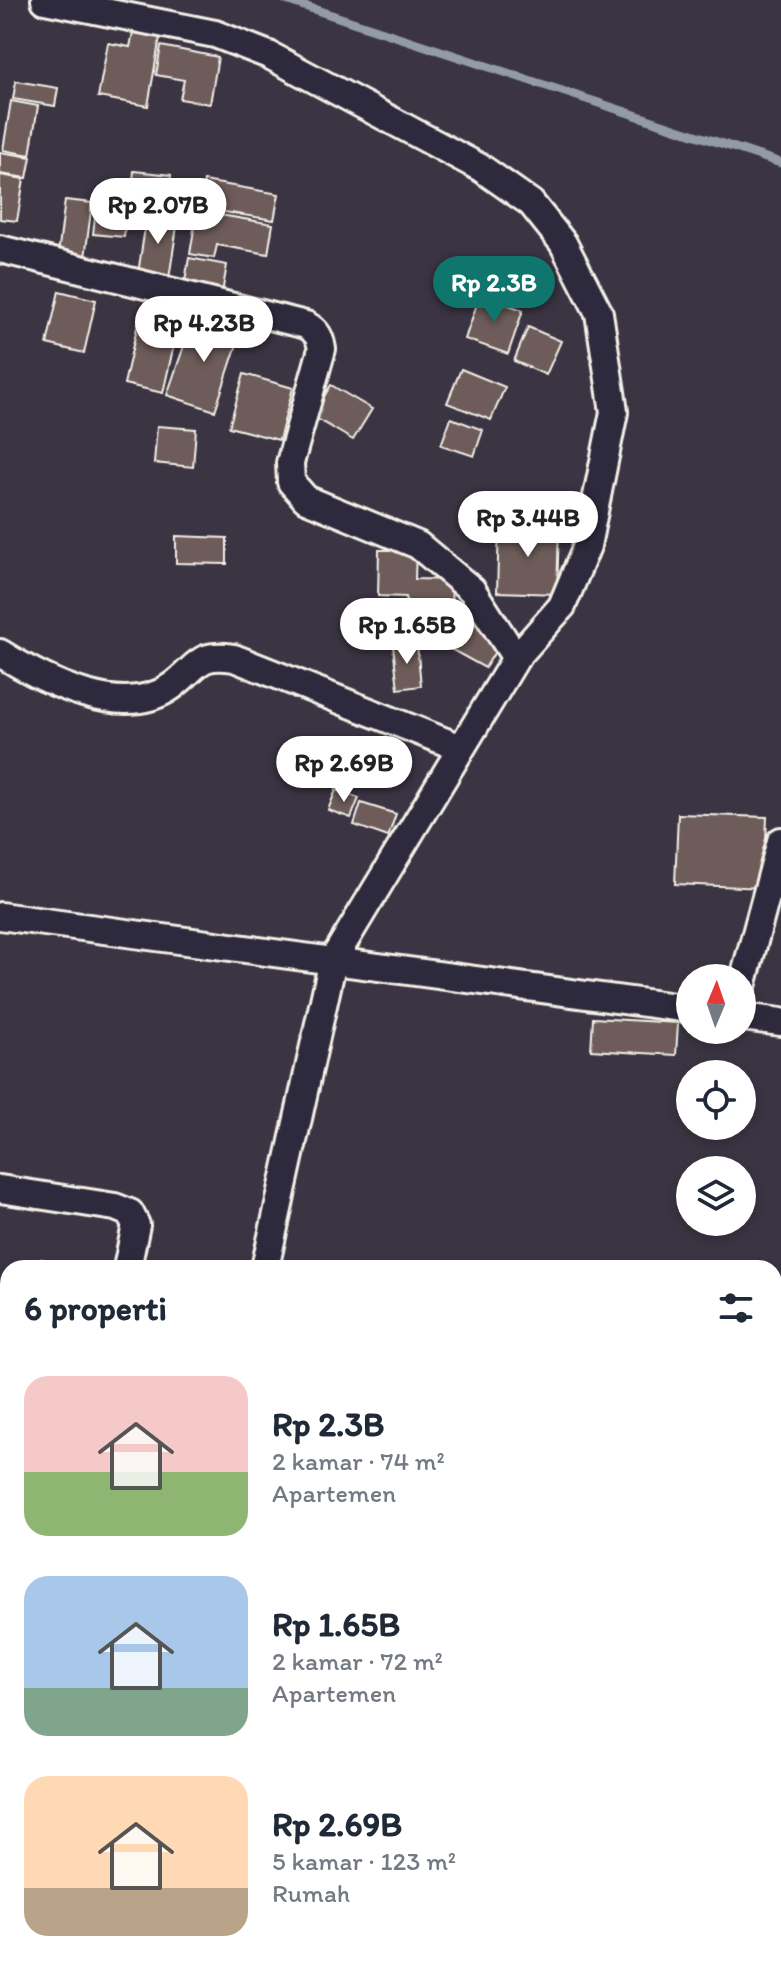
<!DOCTYPE html>
<html lang="id">
<head>
<meta charset="utf-8">
<style>
  body { margin:0; font-family:Itim,sans-serif; background:#f6f6f7; color:#1f2937; height:100vh; display:flex; flex-direction:column; font-size:30px; white-space:nowrap }
  * { box-sizing:border-box; margin:0 }
  p { font-size:26px; color:#747a83 }
  .icon { flex:none; width:44px; height:44px; fill:none; stroke:currentColor; stroke-width:2; stroke-linecap:round; stroke-linejoin:round }
  .map { position:relative; flex:1; overflow:hidden }
  .panel { position:absolute; left:0px; top:1260px; width:782px; height:714px; display:flex; flex-direction:column; background:#fff; border-radius:24px 24px 0 0; box-shadow:0 4px 12px #0003 }
  .panel>* { flex:none }
  .needle { width:52px; rotate:2deg }
  .buttons { position:absolute; left:676px; top:964px; display:grid; gap:16px }
  .buttons a { display:grid; place-items:center; width:80px; height:80px; border-radius:50%; background:#fff; box-shadow:0 4px 12px #0003; font-size:40px }
  .price { position:absolute; translate:-50% -68px; padding:0 18px; border-radius:28px; background:#fff; color:#222; font-size:26px; line-height:52px; filter:drop-shadow(0 2px 4px #0008) }
  .price::after { content:''; position:absolute; left:50%; top:48px; width:24px; height:18px; margin-left:-12px; background:inherit; clip-path:polygon(0 0,100% 0,50% 100%) }
  .price.active { background:#0f766e; color:#fff }
  ul { padding:0; list-style:none }
  li { display:flex; align-items:center; gap:24px; height:200px; padding:0 24px }
  li span { display:grid; place-items:center; flex:none; width:224px; height:160px; border-radius:24px; color:#555 }
  li>.icon { margin-inline-start:auto }
  span .icon { width:96px; height:96px; fill:#fffc; stroke-width:1 }
  li b { font-size:34px }
  h2 { display:flex; justify-content:space-between; align-items:center; height:96px; padding:0 24px; font-size:34px }
  .map>svg:first-child { display:block }
  .lines { fill:none; stroke-linecap:round; stroke-linejoin:round }
  .stream { stroke:#929ba7; stroke-width:9 }
  .building { fill:#6d5c5a; stroke:#f4f1e8; stroke-width:2 }
  .minor-casing { stroke:#f4f1e8; stroke-width:32 }
  .minor { stroke:#2f2a3d; stroke-width:26 }
</style>
</head>
<body>
<div class="map">
<svg width="781" height="1973" viewBox="0 0 781 1973">
  <rect width="100%" height="100%" fill="#3b3443"/>
  <filter id="ink" filterUnits="userSpaceOnUse"><feTurbulence type="fractalNoise" baseFrequency=".0125" numOctaves="2"/><feDisplacementMap in="SourceGraphic" scale="16" xChannelSelector="R" yChannelSelector="G"/><feConvolveMatrix kernelMatrix="1 2 1 2 8 2 1 2 1" color-interpolation-filters="sRGB"/></filter>
  <g filter="url(#ink)">
    <g class="lines">
      <path class="stream" d="M 286,0 L 781,163"/>
    </g>
    <path class="building" d="M 133,32 L 160,37 L 148,106 L 98,97 L 108,43 L 130,47 Z
      M 161,46 L 218,57 L 210,104 L 180,99 L 184,80 L 156,75 Z
      M 16,81 L 58,88 L 55,106 L 13,99 Z
      M 11,101 L 38,106 L 30,155 L 3,150 Z
      M 0,152 L 31,157 L 27,178 L 0,174 Z
      M 134,171 L 171,175 L 167,204 L 131,200 Z
      M 0,175 L 24,179 L 17,221 L 0,219 Z
      M 204,181 L 279,194 L 274,220 L 199,208 Z
      M 65,200 L 92,203 L 85,258 L 58,255 Z
      M 97,200 L 128,204 L 124,237 L 93,234 Z
      M 148,208 L 179,213 L 168,285 L 137,280 Z
      M 197,211 L 273,224 L 268,254 L 217,245 L 214,258 L 190,254 Z
      M 189,258 L 227,265 L 221,299 L 183,292 Z
      M 59,291 L 96,300 L 84,353 L 47,344 Z
      M 480,295 L 523,310 L 508,354 L 465,339 Z
      M 194,317 L 241,332 L 215,411 L 167,395 Z
      M 139,319 L 178,327 L 163,393 L 124,384 Z
      M 528,327 L 561,341 L 546,375 L 514,361 Z
      M 461,369 L 505,387 L 491,420 L 447,403 Z
      M 244,374 L 293,388 L 279,440 L 229,427 Z
      M 331,385 L 372,409 L 353,440 L 312,416 Z
      M 451,418 L 483,430 L 474,456 L 441,445 Z
      M 157,426 L 196,429 L 193,467 L 154,463 Z
      M 499,524 L 559,525 L 557,594 L 497,592 Z
      M 176,536 L 227,538 L 227,564 L 176,563 Z
      M 379,550 L 416,550 L 415,579 L 452,580 L 451,612 L 405,611 L 406,597 L 378,596 Z
      M 464,618 L 502,640 L 485,668 L 447,647 Z
      M 417,644 L 421,686 L 398,689 L 393,646 Z
      M 336,790 L 359,798 L 351,818 L 328,810 Z
      M 361,803 L 396,814 L 388,837 L 354,825 Z
      M 678,814 L 767,817 L 764,888 L 675,884 Z
      M 593,1018 L 678,1023 L 676,1055 L 591,1050 Z
      M 41,1259 L 75,1266 L 75,1268 L 39,1268 Z
      M 0,1307 L 8,1309 L 8,1339 L 0,1338 Z
      M 0,1408 L 8,1409 L 3,1453 L 0,1453 Z
      M 0,1491 L 8,1493 L 8,1515 L 0,1512 Z
      M 0,1524 L 8,1528 L 6,1577 L 0,1574 Z
      M 31,1966 L 83,1966 L 81,1973 L 29,1973 Z
      M 186,1966 L 217,1966 L 217,1973 L 186,1973 Z"/>
    <g class="lines">
      <g class="minor-casing">
        <path id="minor" d="M 45,0 L 215,34 L 269,55 L 481,168 L 531,203 L 563,243 L 599,313 L 614,412 L 587,546 L 562,606 L 516,658 L 333,960 L 265,1268
          M 0,249 L 306,325 C 317,331 320,337 322,349 L 290,463 L 291,482 L 306,499 L 418,545 L 472,590 L 516,658
          M 0,653 C 43,680 123,722 172,686 C 198,667 197,652 234,658 L 461,748
          M 0,916 L 690,1009
          M 742,986 L 781,841
          M 742,1017 L 781,1022
          M 0,1189 L 115,1207 L 130,1213 L 136,1225 L 127,1268
          M 0,1404 L 8,1406
          M 774,1697 L 781,1671
          M 0,1851 L 8,1853
          M 275,1973 L 277,1966
          M 698,1973 L 700,1966"/>
      </g>
      <use href="#minor" class="minor"/>
    </g>
  </g>
</svg>
<div class="buttons">
<a><svg class="needle" viewBox="-14 -14 28 28"><path d="M0-13l5 13h-10z" fill="#e53935"/><path d="M0 13l5-13h-10z" fill="#747a83"/></svg></a>
<a><svg class="icon" aria-label="locate" viewBox="0 0 24 24"><circle cx="12" cy="12" r="6"/><path d="M12 2v4M12 18v4M2 12h4M18 12h4"/></svg></a>
<a><svg class="icon" aria-label="layers" viewBox="0 0 24 24"><path d="M12 4l9 5-9 5-9-5zM3 14l9 5 9-5"/></svg></a>
</div>
<b class="price" style="left:158px;top:246px">Rp 2.07B</b>
<b class="price active" style="left:494px;top:324px">Rp 2.3B</b>
<b class="price" style="left:204px;top:364px">Rp 4.23B</b>
<b class="price" style="left:528px;top:559px">Rp 3.44B</b>
<b class="price" style="left:407px;top:666px">Rp 1.65B</b>
<b class="price" style="left:344px;top:804px">Rp 2.69B</b>
<section class="panel">
<h2>6 properti<svg class="icon" aria-label="filters" viewBox="0 0 24 24"><path d="M4 7h16M4 17h16"/><circle cx="9" cy="7" r="2"/><circle cx="15" cy="17" r="2"/></svg></h2>
<ul>
<li><span style="background:linear-gradient(#f6c9c9 60%,#8fb573 0)"><svg class="icon" aria-label="home" viewBox="0 0 24 24"><path d="M3 11l9-7 9 7M6 9v11h12V9"/></svg></span><div><b>Rp 2.3B</b><p>2 kamar · 74 m²</p><p>Apartemen</p></div></li>
<li><span style="background:linear-gradient(#a9c7e8 70%,#7fa58c 0)"><svg class="icon" aria-label="home" viewBox="0 0 24 24"><path d="M3 11l9-7 9 7M6 9v11h12V9"/></svg></span><div><b>Rp 1.65B</b><p>2 kamar · 72 m²</p><p>Apartemen</p></div></li>
<li><span style="background:linear-gradient(#ffd9b3 70%,#b9a48a 0)"><svg class="icon" aria-label="home" viewBox="0 0 24 24"><path d="M3 11l9-7 9 7M6 9v11h12V9"/></svg></span><div><b>Rp 2.69B</b><p>5 kamar · 123 m²</p><p>Rumah</p></div></li>
</ul>
</section>
</div>
</body>
</html>
